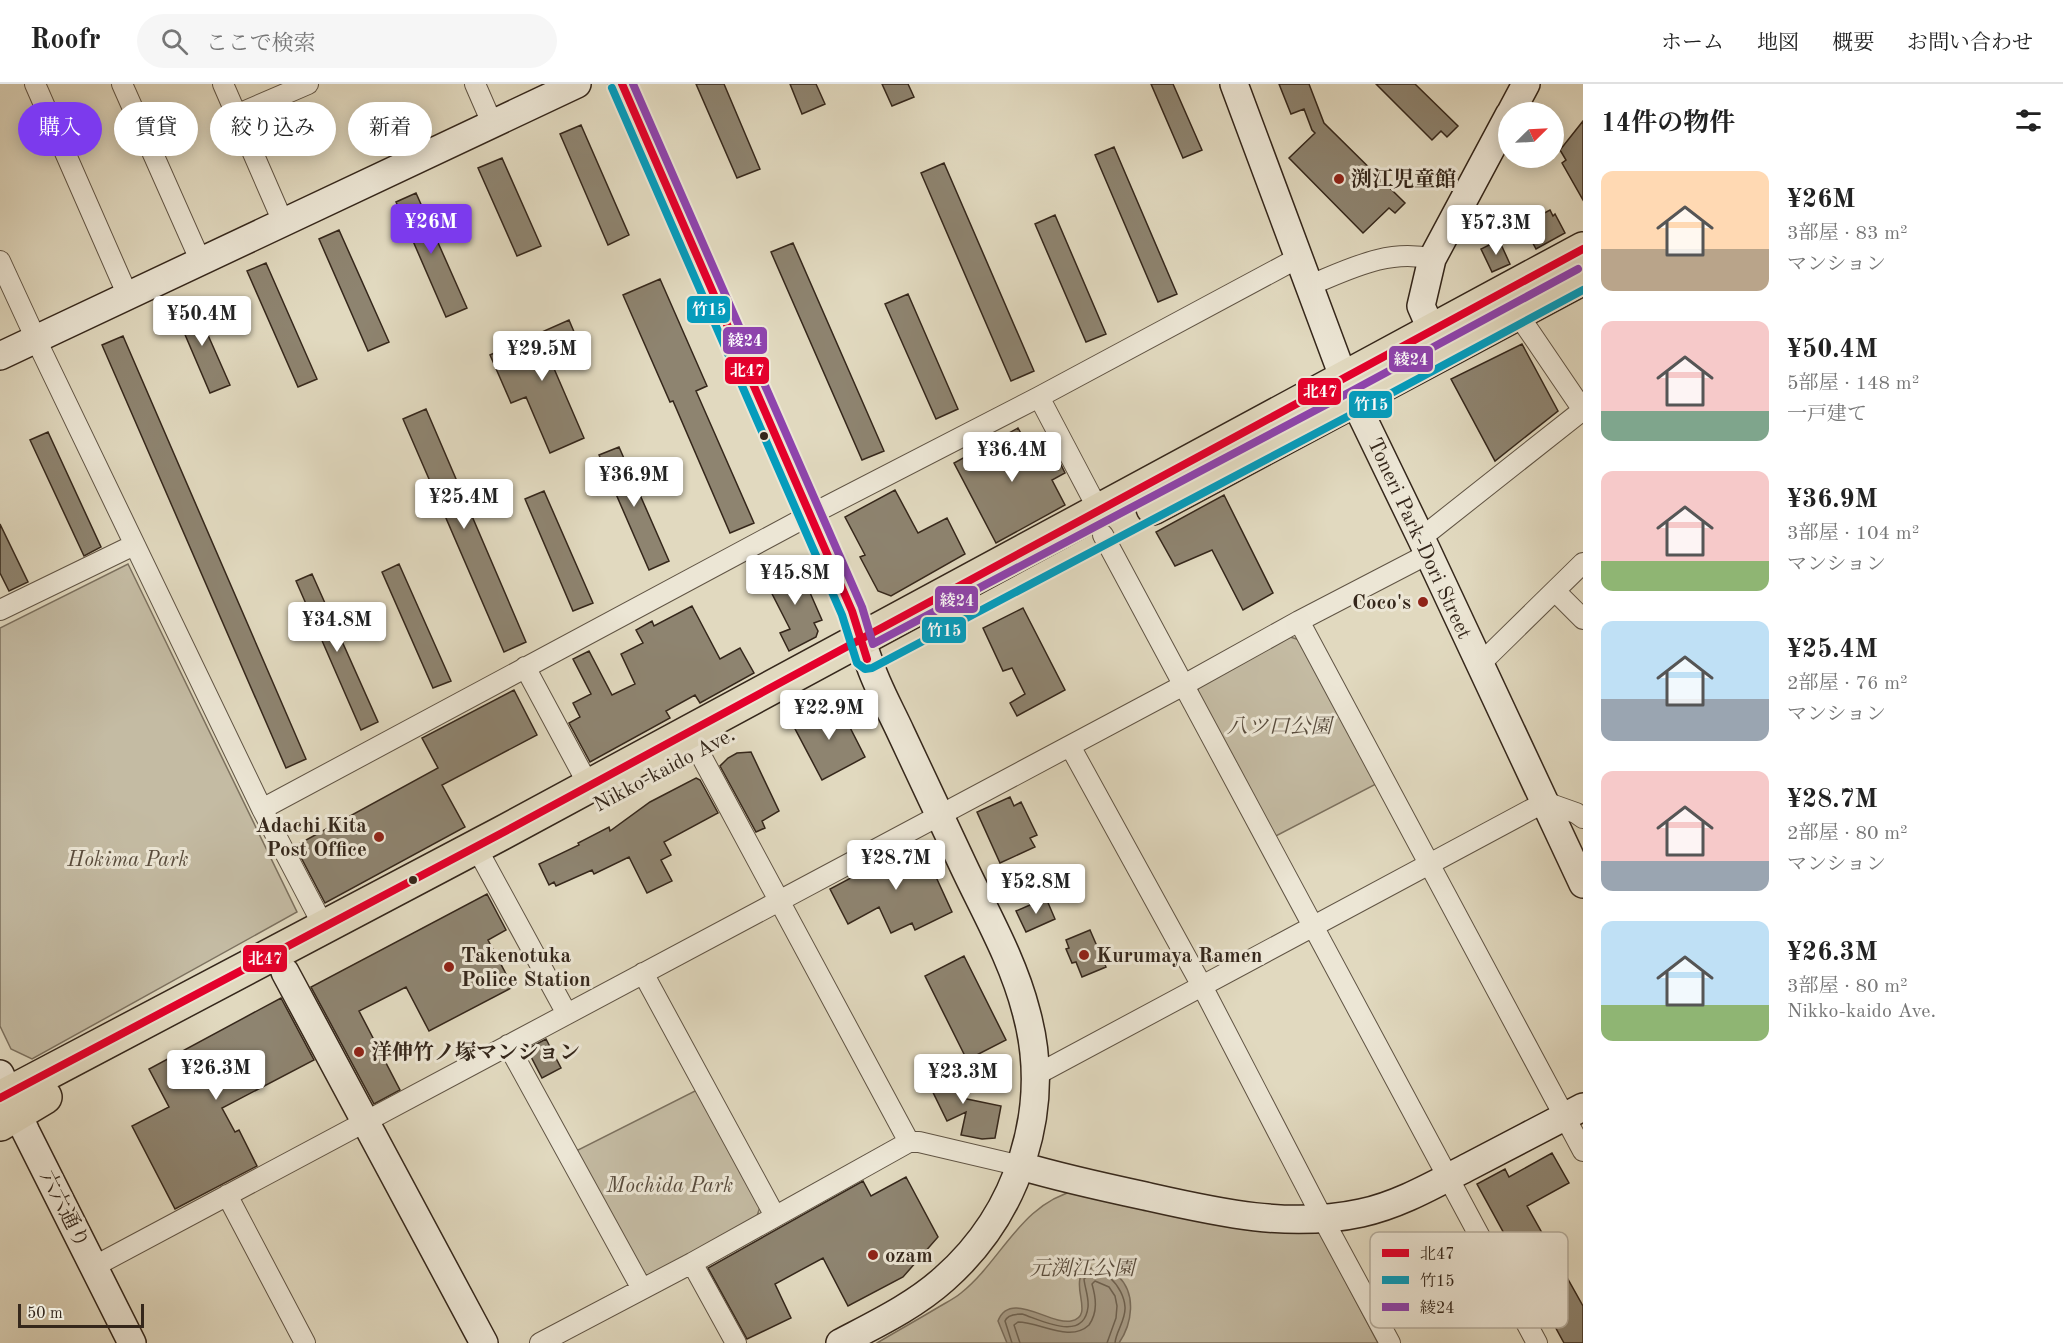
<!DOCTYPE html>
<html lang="ja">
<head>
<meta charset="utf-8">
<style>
  body { margin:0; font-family:"Old Standard TT","Noto Serif JP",serif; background:#f6f6f6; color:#222; height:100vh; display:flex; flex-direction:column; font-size:22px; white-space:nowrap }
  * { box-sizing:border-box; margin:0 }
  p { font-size:20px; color:#767676 }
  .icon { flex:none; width:33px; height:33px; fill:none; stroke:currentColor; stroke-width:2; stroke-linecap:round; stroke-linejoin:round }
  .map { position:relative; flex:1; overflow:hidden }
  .panel { display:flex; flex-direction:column; background:#fff; width:480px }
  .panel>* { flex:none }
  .hud { position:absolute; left:18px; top:18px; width:570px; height:54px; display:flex; gap:12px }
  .needle { width:39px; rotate:66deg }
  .controls { position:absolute; left:1498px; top:18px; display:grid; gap:12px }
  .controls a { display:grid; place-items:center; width:66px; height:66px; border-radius:50%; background:#fff; box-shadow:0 3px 15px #0003; font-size:30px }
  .scale { position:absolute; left:18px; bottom:15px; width:126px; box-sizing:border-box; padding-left:6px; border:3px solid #35271b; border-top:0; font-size:16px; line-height:21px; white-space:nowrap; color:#35271b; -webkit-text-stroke:4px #ece6d5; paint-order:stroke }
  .price { position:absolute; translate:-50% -51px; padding:0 14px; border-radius:6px; background:#fff; color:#222; font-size:20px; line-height:39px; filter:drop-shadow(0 2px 3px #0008) }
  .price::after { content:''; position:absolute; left:50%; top:36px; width:18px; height:14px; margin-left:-9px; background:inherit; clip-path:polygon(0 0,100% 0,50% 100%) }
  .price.active { background:#7c3aed; color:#fff }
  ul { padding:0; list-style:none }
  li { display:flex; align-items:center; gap:18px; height:150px; padding:0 18px }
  li span { display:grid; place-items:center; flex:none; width:168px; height:120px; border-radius:12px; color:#555 }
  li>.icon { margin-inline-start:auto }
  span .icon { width:72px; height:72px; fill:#fffc; stroke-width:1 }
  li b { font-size:26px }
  h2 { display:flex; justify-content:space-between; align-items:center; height:72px; padding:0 18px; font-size:26px }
  .pill { padding:0 21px; border-radius:27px; background:#fff; box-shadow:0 3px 15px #0003; font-size:21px; line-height:54px }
  .pill.active { background:#7c3aed; color:#fff }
  header { display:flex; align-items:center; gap:36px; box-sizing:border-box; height:84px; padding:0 30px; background:#fff; border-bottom:2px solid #e0e0e0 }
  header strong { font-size:28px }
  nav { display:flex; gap:33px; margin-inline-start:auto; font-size:21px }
  .search { width:420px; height:54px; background:#f6f6f6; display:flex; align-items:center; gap:15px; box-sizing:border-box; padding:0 21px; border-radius:33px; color:#767676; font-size:22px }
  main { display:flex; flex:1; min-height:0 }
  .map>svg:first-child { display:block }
  .green { fill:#c4bba3; stroke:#7c715f; stroke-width:1.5 }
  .water { fill:#a79c87; stroke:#796d5c; stroke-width:1.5 }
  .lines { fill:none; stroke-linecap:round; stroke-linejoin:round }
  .shore { stroke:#6e6251; stroke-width:1.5 }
  .building { fill:#8e8470; stroke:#35271b; stroke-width:1.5 }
  .street-casing { stroke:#605444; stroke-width:22 }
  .secondary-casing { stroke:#35271b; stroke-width:30 }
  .highway-casing { stroke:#35271b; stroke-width:36 }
  .street { stroke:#ece6d5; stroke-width:20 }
  .secondary { stroke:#ece6d5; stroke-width:27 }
  .highway { stroke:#e1d9bf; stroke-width:33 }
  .bus-1-casing { stroke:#ece6d5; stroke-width:12 }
  .bus-2-casing { stroke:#ece6d5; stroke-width:12 }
  .bus-3-casing { stroke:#ece6d5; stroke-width:12 }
  .bus-1 { stroke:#e4002b; stroke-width:8 }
  .bus-2 { stroke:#059cbc; stroke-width:8 }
  .bus-3 { stroke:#8e44ad; stroke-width:8 }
  .poi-dot { fill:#8f2418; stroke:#ece6d5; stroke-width:2 }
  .bus-dot { fill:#35271b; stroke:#ece6d5; stroke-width:2 }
  .labels { text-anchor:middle; stroke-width:6; stroke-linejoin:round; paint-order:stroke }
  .poi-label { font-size:21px; font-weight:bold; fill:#35271b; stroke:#ece6d5; text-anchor:start }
  .street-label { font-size:21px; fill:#35271b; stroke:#ece6d5 }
  .park-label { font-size:21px; font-style:italic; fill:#594c3d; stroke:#ece6d5 }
  .key { fill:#ece6d5; stroke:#b5ad9d; stroke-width:1.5 }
  .key-label { font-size:16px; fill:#35271b }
  .line-badge { stroke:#ece6d5; stroke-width:2 }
  .badge-label { font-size:16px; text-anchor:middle; font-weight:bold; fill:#fff }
</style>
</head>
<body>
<header>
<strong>Roofr</strong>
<div class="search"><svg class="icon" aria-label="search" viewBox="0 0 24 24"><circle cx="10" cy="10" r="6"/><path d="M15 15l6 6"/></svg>ここで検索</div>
<nav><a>ホーム</a><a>地図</a><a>概要</a><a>お問い合わせ</a></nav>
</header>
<main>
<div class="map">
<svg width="1583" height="1259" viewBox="0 0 1583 1259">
  <rect width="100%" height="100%" fill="#e1d9bf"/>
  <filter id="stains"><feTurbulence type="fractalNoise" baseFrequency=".00333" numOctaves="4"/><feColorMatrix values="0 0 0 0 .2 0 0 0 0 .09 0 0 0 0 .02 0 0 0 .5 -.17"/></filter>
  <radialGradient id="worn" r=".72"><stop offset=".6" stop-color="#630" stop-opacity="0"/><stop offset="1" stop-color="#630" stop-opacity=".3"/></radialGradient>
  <path class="green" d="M 128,480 L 297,828 L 32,975 L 11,965 L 0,942 L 0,544 Z
    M 1290,553 L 1300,556 L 1378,699 L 1272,754 L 1198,616 L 1198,604 Z
    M 697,1006 L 760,1123 L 757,1132 L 655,1191 L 640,1191 L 574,1068 Z
    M 1077,1106 L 1319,1147 L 1378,1259 L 877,1259 C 897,1247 917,1236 937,1224 C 945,1219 954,1215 961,1209 C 1003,1175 1020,1120 1077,1106 Z"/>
  <path class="water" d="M 1097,1183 C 1104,1185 1113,1187 1118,1192 C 1137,1210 1132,1240 1119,1259 L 1007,1259 L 998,1237 C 1010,1206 1050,1241 1071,1237 C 1100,1232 1058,1188 1097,1183 Z"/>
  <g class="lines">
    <path class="shore" d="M 1012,1259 L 1005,1237 C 1007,1231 1016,1230 1022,1230 C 1041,1236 1084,1259 1088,1223 C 1089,1213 1085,1205 1084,1195 C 1102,1176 1124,1204 1125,1223 C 1126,1236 1116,1247 1115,1259
      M 1020,1259 L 1014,1241 L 1018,1238 C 1040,1238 1070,1259 1089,1241 C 1098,1228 1096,1214 1092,1200 L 1095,1197 L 1109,1203 L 1115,1212 L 1117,1222 L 1116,1234 L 1107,1259"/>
  </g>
  <path class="building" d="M 696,0 L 724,0 L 760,85 L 737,94 Z
    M 790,0 L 816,0 L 825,20 L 802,30 Z
    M 882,0 L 908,0 L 914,13 L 892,22 Z
    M 1151,0 L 1173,0 L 1202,66 L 1183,74 Z
    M 1279,0 L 1309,0 L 1324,39 L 1405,119 L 1395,129 L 1389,124 L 1363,149 L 1289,74 L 1315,49 L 1312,46 L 1304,25 L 1291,30 Z
    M 1376,0 L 1415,0 L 1458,42 L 1447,53 L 1441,47 L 1432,56 Z
    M 1583,37 L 1583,116 L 1562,79 L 1566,76 L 1560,66 Z
    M 581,41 L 629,151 L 608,161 L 560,50 Z
    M 1114,63 L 1177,210 L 1158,218 L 1095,71 Z
    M 502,74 L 541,162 L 517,172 L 478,84 Z
    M 944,79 L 1034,287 L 1011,297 L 921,89 Z
    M 416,109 L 467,224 L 446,233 L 396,118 Z
    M 1530,125 L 1535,134 L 1550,126 L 1553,132 L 1555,130 L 1565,149 L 1536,165 L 1518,131 Z
    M 1055,131 L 1106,250 L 1086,258 L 1035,140 Z
    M 339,146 L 389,258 L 368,267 L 319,155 Z
    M 1499,156 L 1510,180 L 1492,188 L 1481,165 Z
    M 793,159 L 884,367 L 862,376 L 771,168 Z
    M 266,179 L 317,295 L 298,303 L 247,187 Z
    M 660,195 L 707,302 L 696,307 L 754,439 L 730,449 L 673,317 L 670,318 L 623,211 Z
    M 908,210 L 958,325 L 936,335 L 885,220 Z
    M 193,217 L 230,301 L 210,309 L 174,225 Z
    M 569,236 L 583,269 L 552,280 L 584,354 L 550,369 L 526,313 L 511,319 L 490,271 Z
    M 123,252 L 306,675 L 286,684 L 102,261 Z
    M 1522,260 L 1558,327 L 1495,377 L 1451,295 Z
    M 426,325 L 526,558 L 504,568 L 403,335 Z
    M 1018,344 L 1031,367 L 1049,357 L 1065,389 L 1052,396 L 1065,421 L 996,459 L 954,379 Z
    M 48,348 L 101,463 L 84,472 L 30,356 Z
    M 619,363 L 669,477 L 649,486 L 599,371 Z
    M 895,406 L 918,449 L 947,434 L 965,470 L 891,512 L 878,507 L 860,473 L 865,471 L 845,433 Z
    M 544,407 L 593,519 L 573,527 L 525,415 Z
    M 1224,411 L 1273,509 L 1243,526 L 1212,466 L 1175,482 L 1156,448 Z
    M 0,440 L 28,498 L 9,507 L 0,489 Z
    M 797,479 L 822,536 L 814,539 L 818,547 L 816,553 L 789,567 L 780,549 L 790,545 L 765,496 Z
    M 399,480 L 451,597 L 433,604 L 382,488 Z
    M 312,490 L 378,638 L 361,646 L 296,497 Z
    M 692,522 L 720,575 L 740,564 L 754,589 L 700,619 L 695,611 L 666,627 L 670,634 L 590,678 L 569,639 L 580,633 L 573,619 L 591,610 L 573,575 L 589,567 L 612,611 L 635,600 L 621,570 L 643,559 L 636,546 L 652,537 L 654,542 Z
    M 1023,524 L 1065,606 L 1017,632 L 1010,619 L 1025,610 L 1012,584 L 1003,587 L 983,544 Z
    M 514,606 L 537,651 L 442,701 L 465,743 L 325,819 L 295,762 L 438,684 L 422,654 Z
    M 837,618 L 865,673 L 822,696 L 793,641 Z
    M 751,668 L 779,727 L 762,737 L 765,744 L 756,748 L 720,682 L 728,674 L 737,669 Z
    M 696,694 L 700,696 L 718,729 L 664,758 L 671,771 L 661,776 L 672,797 L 647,809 L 629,773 L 594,790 L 592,786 L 556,802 L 554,798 L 549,801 L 539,780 L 579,761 L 578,759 L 609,743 L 610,747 L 650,718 Z
    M 1010,713 L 1014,722 L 1021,718 L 1037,751 L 1030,754 L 1035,763 L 1000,779 L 977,728 Z
    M 920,757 L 935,783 L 939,792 L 936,793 L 952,828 L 915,846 L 912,839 L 891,849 L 879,823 L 848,840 L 830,805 Z
    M 487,810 L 506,846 L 488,856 L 513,903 L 429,947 L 406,903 L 359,927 L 400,1006 L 374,1020 L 311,903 Z
    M 1046,814 L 1055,835 L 1026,848 L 1016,827 Z
    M 1090,846 L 1106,883 L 1082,893 L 1076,878 L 1072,879 L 1066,865 L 1069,864 L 1066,856 Z
    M 964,872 L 1006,956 L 967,976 L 925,892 Z
    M 281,914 L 314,976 L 222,1024 L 235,1048 L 239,1046 L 257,1082 L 175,1125 L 132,1042 L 169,1023 L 149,985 Z
    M 546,955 L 561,984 L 542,994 L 527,965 Z
    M 949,980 L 967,1015 L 1001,1022 L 995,1054 L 982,1055 L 961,1051 L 966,1028 L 947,1037 L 925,992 Z
    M 1552,1069 L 1569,1099 L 1527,1122 L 1583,1222 L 1583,1259 L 1564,1259 L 1477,1100 L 1505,1085 L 1509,1093 Z
    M 906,1093 L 938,1153 L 903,1193 L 848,1222 L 823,1174 L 775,1200 L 791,1234 L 747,1255 L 708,1184 L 863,1097 L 871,1112 Z"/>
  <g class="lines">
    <g class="street-casing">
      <path id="street" d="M 35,0 L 128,212
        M 122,0 L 201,178
        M 223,0 L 283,138
        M 475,0 L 492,39
        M 236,31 L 308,0
        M 0,177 L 41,266 L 262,725 L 324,843
        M 1308,202 C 1348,186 1388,164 1432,175
        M 1517,229 L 1583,326
        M 1039,313 L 1099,427
        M 1103,451 L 1537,1259
        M 1421,454 L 1583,326
        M 1555,507 L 1583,535
        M 0,526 L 134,461
        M 1299,537 L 1583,1067
        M 1480,580 L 1583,479
        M 525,583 L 589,702
        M 1070,662 L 1202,902 L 1323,1135 L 1390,1259
        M 698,666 L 909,1058
        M 262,725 L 810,431 L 1039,313 L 1298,174
        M 476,763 L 567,930
        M 643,889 L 775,1132
        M 508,961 L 642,1205
        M 1036,991 L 1545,718 L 1576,729 L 1583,734
        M 227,1111 L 305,1259
        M 692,1179 L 736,1259
        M 93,1183 L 1182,602 L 1299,537 L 1428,470
        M 540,1259 L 692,1179 L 909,1058 L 919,1058 L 1021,1082"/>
    </g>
    <g class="secondary-casing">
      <path id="secondary" d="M 622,0 L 852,527 C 858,543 862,559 868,575 C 876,601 890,625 901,649 C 922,693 942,737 963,781 C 985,828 1013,876 1026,927 C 1053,1024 1019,1129 944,1195 C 914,1222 876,1240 840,1259
        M 1234,0 L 1344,295 L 1421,454 L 1583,800
        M 1511,28 L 1526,0
        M 1432,247 L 1421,222 L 1432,175 L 1509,31
        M 0,272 L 577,0
        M 285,888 L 484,1259
        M 0,990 L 26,1048 L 132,1259
        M 1021,1082 C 1062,1094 1103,1103 1145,1112 C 1216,1128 1288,1145 1361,1129 C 1399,1121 1435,1100 1470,1082 C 1508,1062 1545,1043 1583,1023"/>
    </g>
    <g class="highway-casing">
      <path id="highway" d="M 1153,424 L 1583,194
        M 0,1014 L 502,749 L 1583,165
        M 0,1040 L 45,1013"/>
    </g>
    <use href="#street" class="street"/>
    <use href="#secondary" class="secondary"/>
    <use href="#highway" class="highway"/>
    <g class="bus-1-casing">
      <path id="bus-1" d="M 622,0 L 852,527 L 867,575
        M 0,1014 L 502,749 L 1583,165"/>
    </g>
    <g class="bus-2-casing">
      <path id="bus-2" d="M 612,4 L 842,531 L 857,579 L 865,585 L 872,584 L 1360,326 L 1583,206"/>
    </g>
    <g class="bus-3-casing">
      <path id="bus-3" d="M 633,0 L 862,523 L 873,560 L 1350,308 L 1578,185"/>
    </g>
    <use href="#bus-1" class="bus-1"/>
    <use href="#bus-2" class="bus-2"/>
    <use href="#bus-3" class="bus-3"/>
  </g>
  <g class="poi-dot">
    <circle cx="1339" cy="95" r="6"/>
    <circle cx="1423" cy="518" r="6"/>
    <circle cx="379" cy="753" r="6"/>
    <circle cx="1084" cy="871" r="6"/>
    <circle cx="449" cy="883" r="6"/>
    <circle cx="359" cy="968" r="6"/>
    <circle cx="873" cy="1171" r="6"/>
  </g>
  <g class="bus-dot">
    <circle cx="764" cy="352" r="5"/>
    <circle cx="413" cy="796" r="5"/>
  </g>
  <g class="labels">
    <g class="poi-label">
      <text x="1351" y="102">渕江児童館</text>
      <text x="1411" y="525" text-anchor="end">Coco's</text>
      <text x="367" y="748" text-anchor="end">Adachi Kita<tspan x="367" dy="24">Post Office</tspan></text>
      <text x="461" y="878">Takenotuka<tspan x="461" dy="24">Police Station</tspan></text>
      <text x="1096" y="878">Kurumaya Ramen</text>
      <text x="371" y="975">洋伸竹ノ塚マンション</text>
      <text x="885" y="1178">ozam</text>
    </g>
    <g class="street-label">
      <text transform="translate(1420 454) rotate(65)" y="7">Toneri Park-Dori Street</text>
      <text transform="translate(664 685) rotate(-28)" y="7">Nikko-kaido Ave.</text>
      <text transform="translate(65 1125) rotate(63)" y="7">六六通り</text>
    </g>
    <g class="park-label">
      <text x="1279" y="649">八ツ口公園</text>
      <text x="128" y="782">Hokima Park</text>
      <text x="670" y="1108">Mochida Park</text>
      <text x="1082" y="1191">元渕江公園</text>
    </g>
  </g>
  <rect x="1370" y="1148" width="198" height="96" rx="9" class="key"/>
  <rect x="1382" y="1165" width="27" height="8" fill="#e4002b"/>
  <rect x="1382" y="1192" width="27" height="8" fill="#059cbc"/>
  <rect x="1382" y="1219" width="27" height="8" fill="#8e44ad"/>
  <g class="key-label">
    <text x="1420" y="1175">北47</text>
    <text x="1420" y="1202">竹15</text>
    <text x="1420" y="1229">綾24</text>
  </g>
  <g class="line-badge">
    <rect x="686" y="211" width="45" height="29" rx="6" fill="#059cbc"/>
    <rect x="722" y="242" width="46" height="29" rx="6" fill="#8e44ad"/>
    <rect x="1388" y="261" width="46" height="28" rx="6" fill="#8e44ad"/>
    <rect x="724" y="272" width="46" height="29" rx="6" fill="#e4002b"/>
    <rect x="1297" y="293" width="45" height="29" rx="6" fill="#e4002b"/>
    <rect x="1348" y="306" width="45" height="29" rx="6" fill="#059cbc"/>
    <rect x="934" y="501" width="45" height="29" rx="6" fill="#8e44ad"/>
    <rect x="921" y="532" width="46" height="28" rx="6" fill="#059cbc"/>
    <rect x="242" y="860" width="46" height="29" rx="6" fill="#e4002b"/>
  </g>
  <g class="badge-label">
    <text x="709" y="231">竹15</text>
    <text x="745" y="262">綾24</text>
    <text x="1411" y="281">綾24</text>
    <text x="747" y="292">北47</text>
    <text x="1320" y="313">北47</text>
    <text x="1371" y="326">竹15</text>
    <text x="957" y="522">綾24</text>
    <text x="944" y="552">竹15</text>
    <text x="265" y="880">北47</text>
  </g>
  <rect width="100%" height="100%" filter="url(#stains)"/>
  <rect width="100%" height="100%" fill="url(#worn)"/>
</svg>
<div class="controls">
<a><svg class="needle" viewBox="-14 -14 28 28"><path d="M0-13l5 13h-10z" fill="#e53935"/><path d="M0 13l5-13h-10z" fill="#767676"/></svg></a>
</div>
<div class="scale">50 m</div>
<b class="price active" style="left:431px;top:171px">¥26M</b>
<b class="price" style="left:1496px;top:172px">¥57.3M</b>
<b class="price" style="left:202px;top:263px">¥50.4M</b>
<b class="price" style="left:542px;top:298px">¥29.5M</b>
<b class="price" style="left:1012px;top:399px">¥36.4M</b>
<b class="price" style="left:634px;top:424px">¥36.9M</b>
<b class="price" style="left:464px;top:446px">¥25.4M</b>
<b class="price" style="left:795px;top:522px">¥45.8M</b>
<b class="price" style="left:337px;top:569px">¥34.8M</b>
<b class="price" style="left:829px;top:657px">¥22.9M</b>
<b class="price" style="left:896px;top:807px">¥28.7M</b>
<b class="price" style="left:1036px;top:831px">¥52.8M</b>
<b class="price" style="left:216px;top:1017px">¥26.3M</b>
<b class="price" style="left:963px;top:1021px">¥23.3M</b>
<div class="hud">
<a class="pill active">購入</a>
<a class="pill">賃貸</a>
<a class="pill">絞り込み</a>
<a class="pill">新着</a>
</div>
</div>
<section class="panel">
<h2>14件の物件<svg class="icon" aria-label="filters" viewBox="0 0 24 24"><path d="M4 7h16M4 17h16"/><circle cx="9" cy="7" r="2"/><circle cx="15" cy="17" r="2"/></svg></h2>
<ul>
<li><span style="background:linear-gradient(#ffd9b3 65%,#b9a48a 0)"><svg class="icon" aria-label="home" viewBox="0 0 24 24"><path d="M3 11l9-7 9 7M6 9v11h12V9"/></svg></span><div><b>¥26M</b><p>3部屋 · 83 m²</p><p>マンション</p></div></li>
<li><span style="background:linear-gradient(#f6c9c9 75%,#7fa58c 0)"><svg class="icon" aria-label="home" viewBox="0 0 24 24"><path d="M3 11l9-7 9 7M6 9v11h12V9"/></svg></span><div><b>¥50.4M</b><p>5部屋 · 148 m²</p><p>一戸建て</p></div></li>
<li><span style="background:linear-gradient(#f6c9c9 75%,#8fb573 0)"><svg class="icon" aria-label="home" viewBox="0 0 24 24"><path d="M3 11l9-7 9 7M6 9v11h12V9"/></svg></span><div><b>¥36.9M</b><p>3部屋 · 104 m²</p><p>マンション</p></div></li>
<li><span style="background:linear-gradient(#bfe0f5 65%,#9aa5b1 0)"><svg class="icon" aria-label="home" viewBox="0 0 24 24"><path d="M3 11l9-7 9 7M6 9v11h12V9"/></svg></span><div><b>¥25.4M</b><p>2部屋 · 76 m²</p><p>マンション</p></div></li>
<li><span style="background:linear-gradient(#f6c9c9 75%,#9aa5b1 0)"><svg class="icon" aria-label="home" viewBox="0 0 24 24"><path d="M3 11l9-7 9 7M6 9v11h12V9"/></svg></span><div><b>¥28.7M</b><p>2部屋 · 80 m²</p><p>マンション</p></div></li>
<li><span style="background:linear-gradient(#bfe0f5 70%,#8fb573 0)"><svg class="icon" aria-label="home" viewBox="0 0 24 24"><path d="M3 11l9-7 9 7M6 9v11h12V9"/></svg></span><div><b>¥26.3M</b><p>3部屋 · 80 m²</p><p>Nikko-kaido Ave.</p></div></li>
</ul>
</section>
</main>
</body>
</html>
